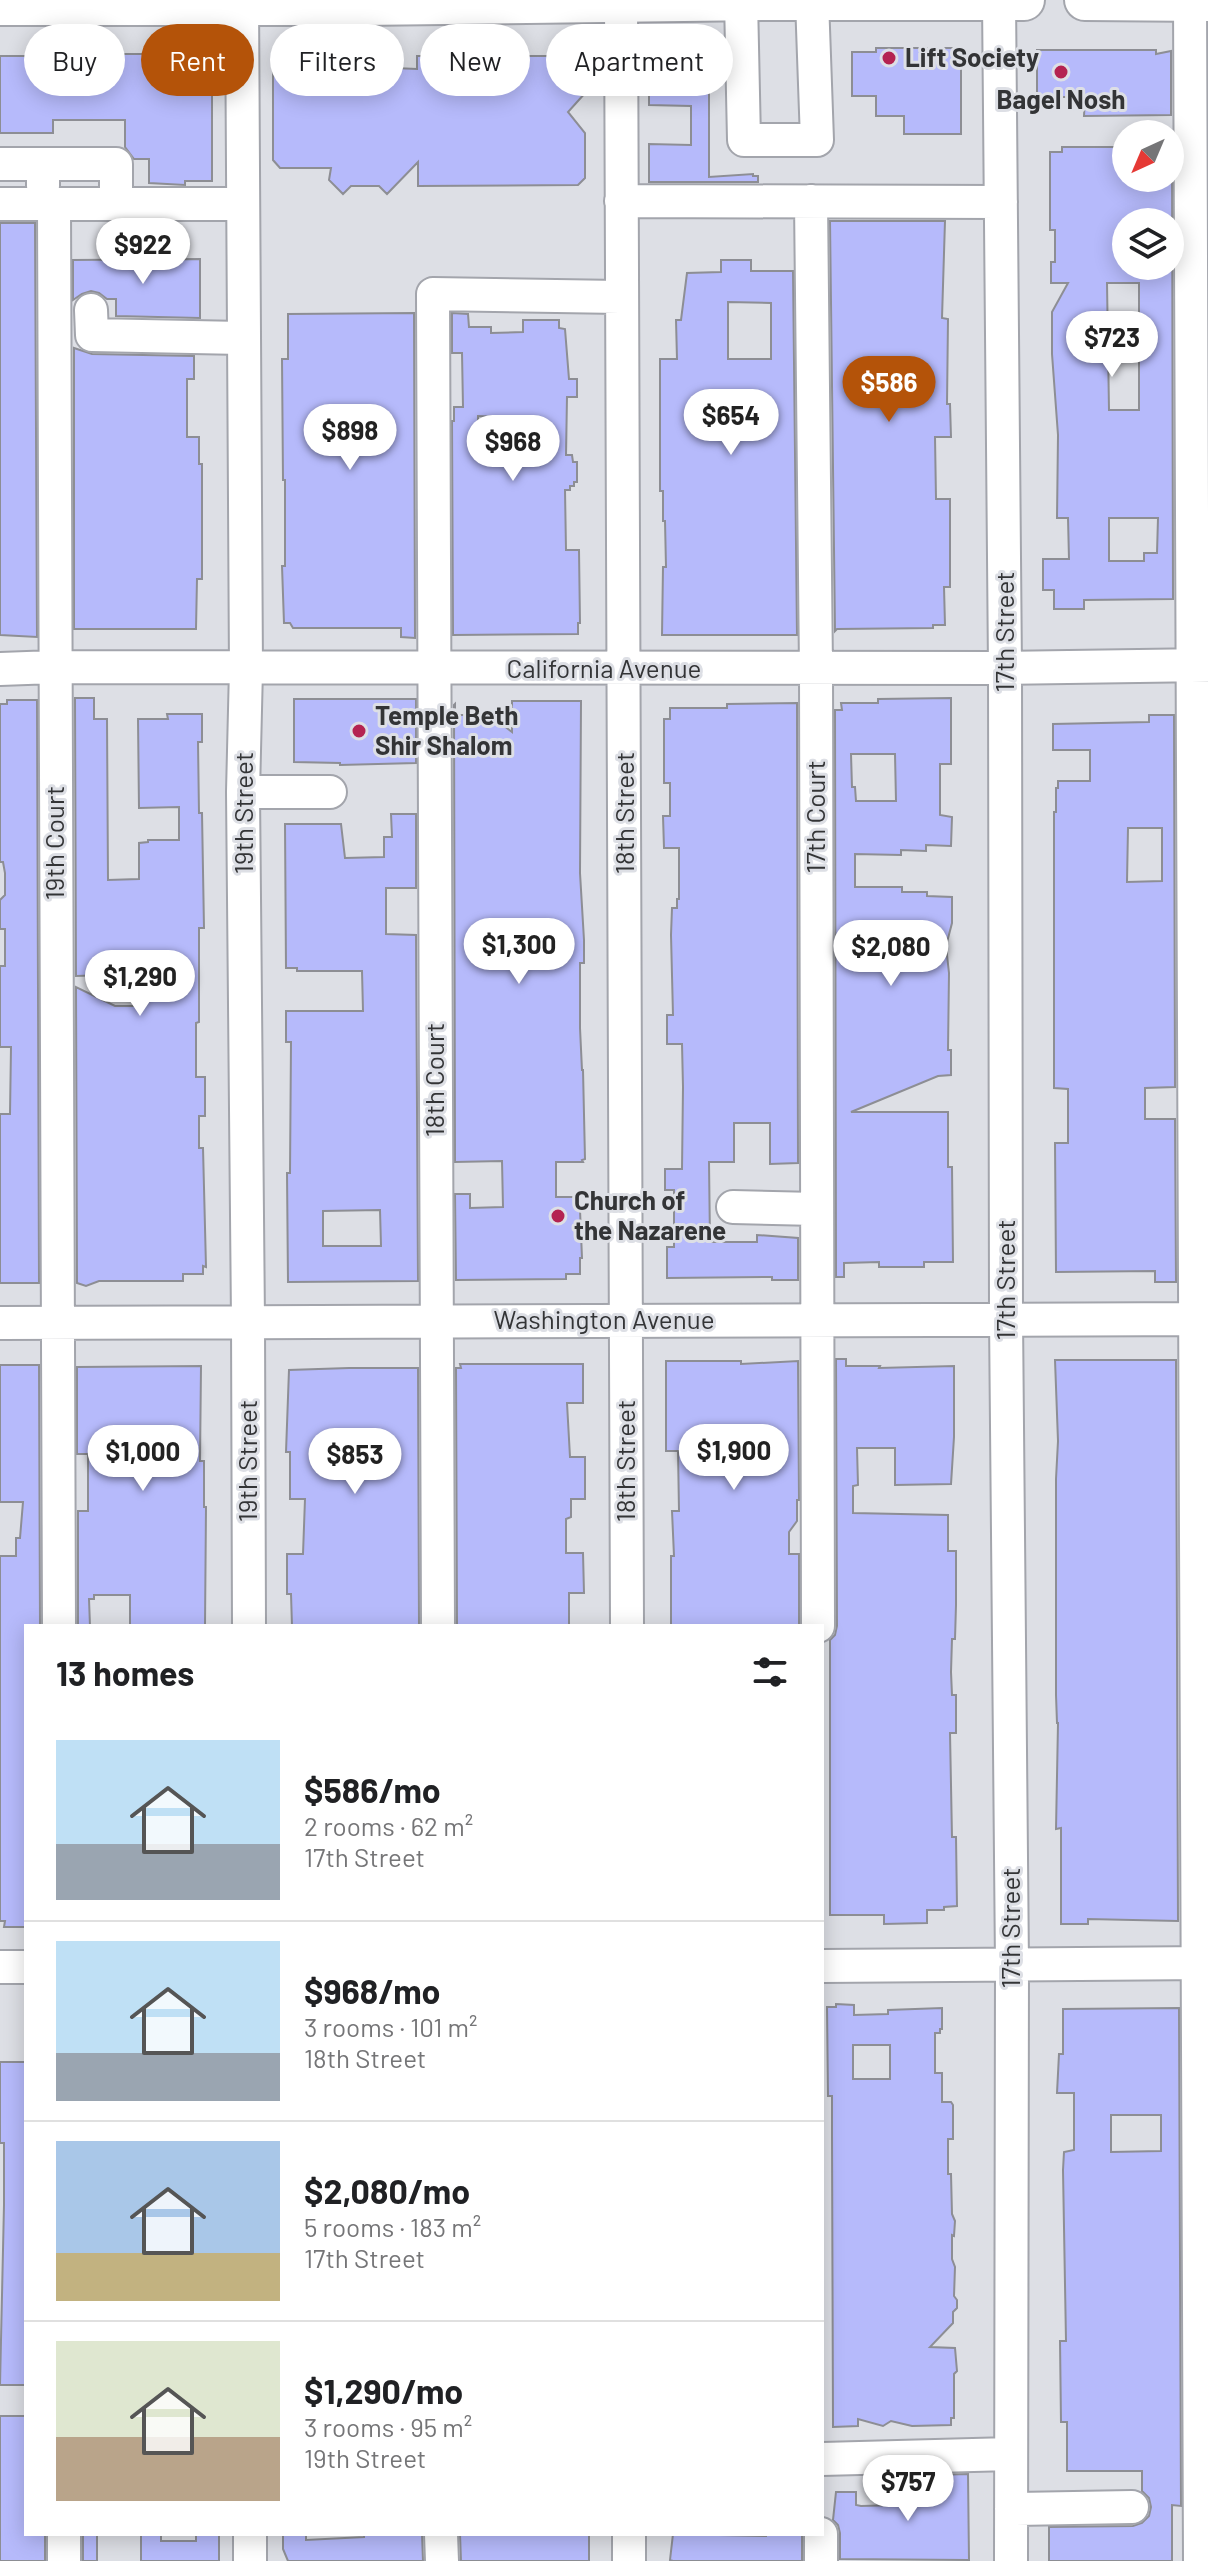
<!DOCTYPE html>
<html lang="en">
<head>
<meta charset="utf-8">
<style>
  body { margin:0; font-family:Barlow,sans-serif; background:#f2f2f2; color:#202124; height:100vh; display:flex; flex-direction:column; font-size:30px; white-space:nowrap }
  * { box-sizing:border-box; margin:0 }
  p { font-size:26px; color:#757577 }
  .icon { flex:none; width:44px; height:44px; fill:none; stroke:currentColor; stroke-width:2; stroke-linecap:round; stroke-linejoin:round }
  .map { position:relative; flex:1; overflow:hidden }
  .panel { position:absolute; left:24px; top:1624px; width:800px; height:912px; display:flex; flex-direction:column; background:#fff; border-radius:0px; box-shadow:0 4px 20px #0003 }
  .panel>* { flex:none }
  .guide { position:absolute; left:24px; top:24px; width:800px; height:72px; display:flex; gap:16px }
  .needle { width:52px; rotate:224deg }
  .tools { position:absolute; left:1112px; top:120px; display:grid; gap:16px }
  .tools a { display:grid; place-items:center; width:72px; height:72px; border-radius:50%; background:#fff; box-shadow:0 4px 20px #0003; font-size:40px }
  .price { position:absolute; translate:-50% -68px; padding:0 18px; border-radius:28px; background:#fff; color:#222; font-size:26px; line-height:52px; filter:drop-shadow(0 2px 4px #0008) }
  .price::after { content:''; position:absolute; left:50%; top:48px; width:24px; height:18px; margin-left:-12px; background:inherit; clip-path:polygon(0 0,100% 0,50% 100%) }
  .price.active { background:#b45309; color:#fff }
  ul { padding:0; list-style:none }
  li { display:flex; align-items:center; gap:24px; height:200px; padding:0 32px }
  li+li { border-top:2px solid #e0e0e0 }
  li span { display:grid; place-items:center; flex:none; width:224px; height:160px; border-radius:0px; color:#555 }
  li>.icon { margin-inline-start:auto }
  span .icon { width:96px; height:96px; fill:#fffc; stroke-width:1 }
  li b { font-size:34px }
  h2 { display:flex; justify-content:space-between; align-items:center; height:96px; padding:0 32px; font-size:34px }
  .chip { padding:0 28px; border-radius:36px; background:#fff; box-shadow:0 4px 20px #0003; font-size:28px; line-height:72px }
  .chip.active { background:#b45309; color:#fff }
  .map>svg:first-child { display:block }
  .building { fill:#b6bafb; stroke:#8d8e94; stroke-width:2; fill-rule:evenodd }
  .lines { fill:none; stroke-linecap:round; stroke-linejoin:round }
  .minor-casing { stroke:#a3a5ac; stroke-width:36 }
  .major-casing { stroke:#a3a5ac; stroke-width:44 }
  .minor { stroke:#fff; stroke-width:32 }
  .major { stroke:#fff; stroke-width:40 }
  .poi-dot { fill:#b42351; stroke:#dddfe5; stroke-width:3 }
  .labels { text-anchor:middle; stroke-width:6; stroke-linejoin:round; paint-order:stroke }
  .poi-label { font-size:26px; font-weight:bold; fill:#333436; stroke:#dddfe5; text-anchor:start }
  .street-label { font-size:26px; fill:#333436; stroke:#dddfe5 }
</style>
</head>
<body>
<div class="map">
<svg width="1208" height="2561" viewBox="0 0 1208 2561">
  <rect width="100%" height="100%" fill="#dddfe5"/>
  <path class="building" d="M 318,48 L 327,61 L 340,64 L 370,58 L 381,68 L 386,61 L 394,68 L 417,69 L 417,56 L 578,56 L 586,64 L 586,92 L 568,112 L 585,133 L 585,178 L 578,185 L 418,186 L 418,162 L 387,194 L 379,186 L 351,186 L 343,194 L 329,180 L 331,168 L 280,168 L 273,160 L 273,64 L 281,56 L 307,56 Z
    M 876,48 L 961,48 L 961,134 L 904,134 L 904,116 L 876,116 L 876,96 L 852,96 L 852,52 L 876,52 Z
    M 144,49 L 215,49 L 216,88 L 212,88 L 212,181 L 185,181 L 185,185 L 149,183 L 149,159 L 134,159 L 125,147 L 125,120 L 53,120 L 53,133 L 0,133 L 0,56 L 53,56 L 53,61 L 99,61 L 99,54 L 144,54 Z
    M 660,49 L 709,49 L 709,177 L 753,174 L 753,176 L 758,176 L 758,182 L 649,182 L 649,144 L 691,145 L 691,106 L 649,105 L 649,57 L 652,52 Z
    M 1037,50 L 1156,50 L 1156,54 L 1171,51 L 1171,115 L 1084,116 L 1085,97 L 1037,97 Z
    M 1062,147 L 1115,147 L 1115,152 L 1126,152 L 1126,178 L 1170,178 L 1172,147 L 1173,599 L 1084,600 L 1084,609 L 1054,609 L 1054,590 L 1043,590 L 1043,559 L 1069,559 L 1068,518 L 1057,518 L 1058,435 L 1052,354 L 1052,312 L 1068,283 L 1051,283 L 1051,262 L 1055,262 L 1055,230 L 1050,230 L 1050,152 L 1062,152 ZM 1126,222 L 1170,222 L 1170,266 L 1126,266 ZM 1107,283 L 1139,283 L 1139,410 L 1109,410 ZM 1109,518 L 1158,518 L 1157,553 L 1144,553 L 1144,561 L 1109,561 Z
    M 830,221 L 945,221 L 942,318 L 948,319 L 947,404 L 950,404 L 951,437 L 935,437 L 936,499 L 950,499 L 950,587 L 944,587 L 945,625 L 933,625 L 933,628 L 837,629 L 835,631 Z
    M 0,223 L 35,223 L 37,637 L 0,635 Z
    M 200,259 L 200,318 L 116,316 L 116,299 L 107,299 L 99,293 L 91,291 L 82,294 L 73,300 L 73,260 Z
    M 721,260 L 751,260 L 751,271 L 793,271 L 797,635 L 662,635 L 663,567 L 666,567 L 665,521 L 663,521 L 663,491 L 660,491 L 660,359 L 677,359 L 676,320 L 681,320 L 687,273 L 721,272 ZM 728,302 L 771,303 L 771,359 L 728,359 Z
    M 414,313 L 415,638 L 401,637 L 401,628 L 293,628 L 290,623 L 284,623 L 282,566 L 285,566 L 285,480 L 283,480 L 282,359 L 288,359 L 288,314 Z
    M 452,313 L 468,314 L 469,327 L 491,327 L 491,333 L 523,332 L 523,320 L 559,320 L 559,328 L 565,329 L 569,379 L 577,379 L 577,397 L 567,397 L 566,455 L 572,455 L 573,462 L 577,462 L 577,482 L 574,482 L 574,486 L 570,486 L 570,490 L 565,490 L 566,550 L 579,550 L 580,623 L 578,623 L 578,634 L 453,635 L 452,421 L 454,421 L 454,407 L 463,407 L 462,353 L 452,353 ZM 478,416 L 522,418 L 521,455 L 478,455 Z
    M 74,348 L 92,354 L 194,356 L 194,379 L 187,379 L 187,437 L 199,437 L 199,464 L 202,464 L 202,579 L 197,579 L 196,629 L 74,629 Z
    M 75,698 L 94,698 L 94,719 L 107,719 L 108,880 L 139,879 L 139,843 L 148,842 L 148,840 L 179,840 L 179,807 L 139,808 L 138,719 L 168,719 L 167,714 L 202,714 L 202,742 L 198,742 L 199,813 L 202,813 L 204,928 L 199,928 L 199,1022 L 196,1023 L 196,1077 L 205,1077 L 205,1116 L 199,1116 L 199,1148 L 203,1148 L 206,1267 L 203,1266 L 203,1274 L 183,1274 L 183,1281 L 99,1281 L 86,1286 L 77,1283 L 76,987 L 115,1006 L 141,1006 L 140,974 L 76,976 Z
    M 951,698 L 951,764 L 940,764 L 940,815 L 952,817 L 951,846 L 926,845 L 926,851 L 901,850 L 901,855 L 855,854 L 855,887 L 902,887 L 902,892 L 927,892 L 927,896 L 952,897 L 952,923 L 946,946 L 949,973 L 948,1050 L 951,1050 L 951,1075 L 938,1076 L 851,1112 L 948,1112 L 948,1167 L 952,1167 L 953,1262 L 924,1262 L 924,1267 L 879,1267 L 879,1262 L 844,1263 L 844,1277 L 836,1277 L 835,710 L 842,710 L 841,703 L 878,703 L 878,699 ZM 851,754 L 895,754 L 896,801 L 856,801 L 855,787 L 852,787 Z
    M 294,699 L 416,699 L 416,763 L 340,765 L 340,763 L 294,762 Z
    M 7,700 L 37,700 L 39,1283 L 0,1283 L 0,1114 L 10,1114 L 11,1047 L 0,1047 L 0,966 L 5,966 L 5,929 L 0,929 L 0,900 L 5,895 L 5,873 L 3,862 L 0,862 L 0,704 L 7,704 Z
    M 512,701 L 581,701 L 580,873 L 584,940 L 584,963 L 580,963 L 580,1028 L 582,1070 L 583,1070 L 585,1159 L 582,1160 L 583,1162 L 556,1162 L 556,1197 L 577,1197 L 577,1210 L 580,1210 L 582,1258 L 580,1258 L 580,1274 L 566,1274 L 566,1279 L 456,1280 L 455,1194 L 470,1194 L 470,1208 L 503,1207 L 502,1161 L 455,1162 L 454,705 L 455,704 L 455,715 L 490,715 L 512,732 Z
    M 797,703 L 798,1163 L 770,1164 L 770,1123 L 734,1123 L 734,1162 L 709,1162 L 710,1242 L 757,1242 L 757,1235 L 798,1238 L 798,1280 L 772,1280 L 772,1277 L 667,1278 L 667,1247 L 674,1247 L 674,1190 L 665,1190 L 665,1169 L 682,1169 L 683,1087 L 682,1044 L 667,1044 L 667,1015 L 673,1015 L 671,935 L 672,908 L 677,908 L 677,899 L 679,899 L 679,848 L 664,848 L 663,816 L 670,816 L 670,783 L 664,783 L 664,719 L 670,719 L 670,708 L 727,708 L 727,704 Z
    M 1149,715 L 1174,715 L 1175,1087 L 1145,1088 L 1145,1119 L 1175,1119 L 1176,1282 L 1155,1282 L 1155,1271 L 1056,1272 L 1055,1143 L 1068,1143 L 1068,1089 L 1054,1088 L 1054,812 L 1056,812 L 1056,788 L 1058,788 L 1058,781 L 1090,781 L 1090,750 L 1053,750 L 1053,724 L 1149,722 ZM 1128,828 L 1162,828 L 1162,881 L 1127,882 Z
    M 391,814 L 416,814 L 416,888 L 386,888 L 386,934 L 416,935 L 418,1281 L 288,1282 L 287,1173 L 290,1173 L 291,1042 L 286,1042 L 286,1011 L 363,1011 L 362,971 L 297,971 L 297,968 L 286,968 L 285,824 L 341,824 L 345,858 L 384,857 L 384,837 L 392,837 ZM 380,1210 L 381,1246 L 323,1246 L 323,1211 Z
    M 836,1359 L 846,1359 L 846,1366 L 880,1366 L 879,1368 L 954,1366 L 954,1437 L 951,1484 L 895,1485 L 895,1448 L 857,1448 L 858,1485 L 853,1486 L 853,1513 L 948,1515 L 948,1551 L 956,1551 L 956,1605 L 955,1639 L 952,1639 L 951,1672 L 952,1695 L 956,1695 L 956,1733 L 950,1733 L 952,1837 L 956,1837 L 957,1906 L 944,1907 L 944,1910 L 927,1910 L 927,1923 L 884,1924 L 884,1915 L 830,1915 L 830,1640 L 835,1635 L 837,1626 Z
    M 1055,1360 L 1176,1360 L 1178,1921 L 1088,1919 L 1088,1924 L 1061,1924 L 1061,1828 L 1056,1829 L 1058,1723 L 1057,1723 L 1056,1695 L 1056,1479 L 1058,1441 Z
    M 666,1361 L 741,1361 L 741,1364 L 798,1361 L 799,1500 L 797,1500 L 797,1521 L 789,1532 L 789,1554 L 799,1554 L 799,1626 L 671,1626 L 671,1556 L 674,1556 L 672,1511 L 679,1511 L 678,1451 L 666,1451 Z
    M 460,1364 L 583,1364 L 583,1403 L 567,1403 L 570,1457 L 585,1457 L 585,1499 L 571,1499 L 571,1517 L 566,1519 L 566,1553 L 583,1553 L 584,1593 L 569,1593 L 569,1626 L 457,1626 L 456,1368 L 461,1368 Z
    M 0,1365 L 39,1365 L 40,1626 L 26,1626 L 26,1927 L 4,1927 L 5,1921 L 0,1921 L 0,1556 L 16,1556 L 16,1538 L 20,1538 L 23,1502 L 0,1502 Z
    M 201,1366 L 200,1461 L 204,1461 L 204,1507 L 206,1507 L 205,1626 L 130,1626 L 130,1595 L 94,1595 L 94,1599 L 89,1599 L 90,1626 L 78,1626 L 78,1511 L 88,1511 L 88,1454 L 77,1454 L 77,1367 Z
    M 349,1368 L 418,1368 L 419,1626 L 292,1626 L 291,1594 L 287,1594 L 287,1554 L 303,1554 L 305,1499 L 290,1499 L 290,1452 L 286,1452 L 289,1370 Z
    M 836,2004 L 854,2005 L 854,2015 L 888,2014 L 888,2010 L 942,2008 L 942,2029 L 940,2029 L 940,2033 L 935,2033 L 935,2073 L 942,2073 L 942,2102 L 951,2102 L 953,2105 L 953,2139 L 948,2139 L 948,2174 L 951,2174 L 952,2214 L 955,2221 L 954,2236 L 952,2235 L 952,2259 L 955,2267 L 954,2296 L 957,2300 L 957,2308 L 953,2312 L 953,2323 L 930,2347 L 955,2348 L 957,2371 L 954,2374 L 954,2418 L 951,2418 L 951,2425 L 912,2426 L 891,2421 L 883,2426 L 858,2419 L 858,2426 L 833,2427 L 832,2135 L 832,2096 L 828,2096 L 827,2007 L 836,2007 ZM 853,2045 L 890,2045 L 890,2079 L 853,2079 Z
    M 1179,2008 L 1181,2506 L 1172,2505 L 1172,2561 L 1049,2561 L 1049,2527 L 1133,2526 L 1142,2523 L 1149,2516 L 1151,2507 L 1149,2498 L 1142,2491 L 1142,2471 L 1067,2471 L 1067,2422 L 1061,2422 L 1060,2341 L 1066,2341 L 1063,2170 L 1064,2152 L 1074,2150 L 1074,2093 L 1057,2093 L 1059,2054 L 1063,2054 L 1063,2009 ZM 1111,2115 L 1161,2115 L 1161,2151 L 1111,2152 Z
    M 0,2062 L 26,2062 L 26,2385 L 0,2385 L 4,2205 L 4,2143 L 0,2143 Z
    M 0,2416 L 26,2416 L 26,2534 L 45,2534 L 45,2561 L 0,2561 Z
    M 968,2474 L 969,2560 L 840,2559 L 840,2533 L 838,2525 L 833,2520 L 836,2492 L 856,2492 L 856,2505 L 861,2506 L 898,2505 L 898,2488 L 922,2488 L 922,2482 L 933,2482 L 933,2475 Z
    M 83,2534 L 97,2534 L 97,2561 L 83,2561 Z
    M 141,2534 L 161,2534 L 161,2541 L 196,2541 L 196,2534 L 219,2534 L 219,2561 L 141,2561 Z
    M 283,2534 L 306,2534 L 306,2540 L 364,2537 L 364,2534 L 422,2534 L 423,2561 L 288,2561 L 283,2549 Z
    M 460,2534 L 589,2534 L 589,2561 L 461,2561 Z
    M 673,2534 L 766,2536 L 766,2534 L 802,2534 L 802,2561 L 673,2561 L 670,2560 Z"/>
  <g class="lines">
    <g class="minor-casing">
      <path id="minor" d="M 242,0 L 246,669 L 243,792 L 248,1321 L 249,1626
        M 621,0 L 627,1626
        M 741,0 L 744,140 L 817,140 L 812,0
        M 999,0 L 1005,668 L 1006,1318 L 1012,1965 L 1011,2561
        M 1190,0 L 1200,2561
        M 0,164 L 43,164 L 43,186
        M 43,164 L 116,164 L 116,204
        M 621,201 L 1001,202
        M 811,201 L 816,668 L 818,1626
        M 0,204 L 242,204
        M 54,204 L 59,1626
        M 91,310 L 92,335 L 242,338
        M 0,669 L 54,667 L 1005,668 L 1208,665
        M 243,792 L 330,792
        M 733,1207 L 816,1209
        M 0,1323 L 1208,1319
        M 438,1626 L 433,294 L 620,297
        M 822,1966 L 1208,1963
        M 0,1967 L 26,1967
        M 822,2459 L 1011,2454
        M 1011,2509 L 1132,2507
        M 64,2534 L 64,2561
        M 250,2534 L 250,2561
        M 441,2534 L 442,2561
        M 821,2534 L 821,2561
        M 629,2561 L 629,2534"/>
    </g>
    <g class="major-casing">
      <path id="major" d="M 1085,0 L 1208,1
        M 0,5 L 361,5 L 762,0 L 1024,0"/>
    </g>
    <use href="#minor" class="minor"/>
    <use href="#major" class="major"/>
  </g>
  <g class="poi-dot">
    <circle cx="889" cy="58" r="8"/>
    <circle cx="1061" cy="72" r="8"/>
    <circle cx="359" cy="731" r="8"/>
    <circle cx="558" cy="1216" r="8"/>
  </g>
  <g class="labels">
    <g class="poi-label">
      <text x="905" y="67">Lift Society</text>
      <text x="1061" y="109" text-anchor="middle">Bagel Nosh</text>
      <text x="375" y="725">Temple Beth<tspan x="375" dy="30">Shir Shalom</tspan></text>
      <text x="574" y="1210">Church of<tspan x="574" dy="30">the Nazarene</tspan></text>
    </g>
    <g class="street-label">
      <text transform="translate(1005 632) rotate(-90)" y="9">17th Street</text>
      <text x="604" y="678">California Avenue</text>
      <text transform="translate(244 813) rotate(-90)" y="9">19th Street</text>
      <text transform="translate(625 813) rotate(-90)" y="9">18th Street</text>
      <text transform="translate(816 817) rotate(-90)" y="9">17th Court</text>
      <text transform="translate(55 843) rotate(-90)" y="9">19th Court</text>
      <text transform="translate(435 1080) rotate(-90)" y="9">18th Court</text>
      <text transform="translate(1006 1280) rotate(-90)" y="9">17th Street</text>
      <text x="604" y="1329">Washington Avenue</text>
      <text transform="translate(248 1461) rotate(-90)" y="9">19th Street</text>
      <text transform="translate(626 1461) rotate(-90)" y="9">18th Street</text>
      <text transform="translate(1011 1928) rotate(-90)" y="9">17th Street</text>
    </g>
  </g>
</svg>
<div class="tools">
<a><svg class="needle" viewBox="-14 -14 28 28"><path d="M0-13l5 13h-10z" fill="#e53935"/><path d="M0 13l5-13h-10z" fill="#757577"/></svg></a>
<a><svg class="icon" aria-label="layers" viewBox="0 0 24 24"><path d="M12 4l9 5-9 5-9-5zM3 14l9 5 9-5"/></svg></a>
</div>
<b class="price" style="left:143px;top:286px">$922</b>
<b class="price" style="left:1112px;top:379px">$723</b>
<b class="price active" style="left:889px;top:424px">$586</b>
<b class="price" style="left:731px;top:457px">$654</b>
<b class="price" style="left:350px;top:472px">$898</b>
<b class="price" style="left:513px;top:483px">$968</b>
<b class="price" style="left:519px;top:986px">$1,300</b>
<b class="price" style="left:891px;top:988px">$2,080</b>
<b class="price" style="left:140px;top:1018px">$1,290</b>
<b class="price" style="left:734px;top:1492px">$1,900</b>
<b class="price" style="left:143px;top:1493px">$1,000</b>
<b class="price" style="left:355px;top:1496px">$853</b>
<b class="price" style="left:908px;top:2523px">$757</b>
<div class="guide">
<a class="chip">Buy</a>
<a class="chip active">Rent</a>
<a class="chip">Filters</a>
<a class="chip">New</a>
<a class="chip">Apartment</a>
</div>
<section class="panel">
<h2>13 homes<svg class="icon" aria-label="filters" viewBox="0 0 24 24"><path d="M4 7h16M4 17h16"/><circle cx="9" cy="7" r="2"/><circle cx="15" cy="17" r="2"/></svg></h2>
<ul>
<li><span style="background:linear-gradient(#bfe0f5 65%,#9aa5b1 0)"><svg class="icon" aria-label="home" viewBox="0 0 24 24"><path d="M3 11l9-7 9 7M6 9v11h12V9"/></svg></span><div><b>$586/mo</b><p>2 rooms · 62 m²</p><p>17th Street</p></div></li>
<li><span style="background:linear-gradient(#bfe0f5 70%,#9aa5b1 0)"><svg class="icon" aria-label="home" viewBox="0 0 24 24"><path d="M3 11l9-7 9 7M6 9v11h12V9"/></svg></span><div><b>$968/mo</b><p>3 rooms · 101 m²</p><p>18th Street</p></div></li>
<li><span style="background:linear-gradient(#a9c7e8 70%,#c2b280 0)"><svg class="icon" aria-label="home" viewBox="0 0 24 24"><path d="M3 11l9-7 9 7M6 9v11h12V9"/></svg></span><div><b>$2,080/mo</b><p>5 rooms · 183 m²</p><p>17th Street</p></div></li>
<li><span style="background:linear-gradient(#dfe7d0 60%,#b9a48a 0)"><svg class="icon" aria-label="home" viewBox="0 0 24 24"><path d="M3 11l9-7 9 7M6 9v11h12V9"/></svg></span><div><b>$1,290/mo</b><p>3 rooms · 95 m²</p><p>19th Street</p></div></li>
</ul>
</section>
</div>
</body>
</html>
